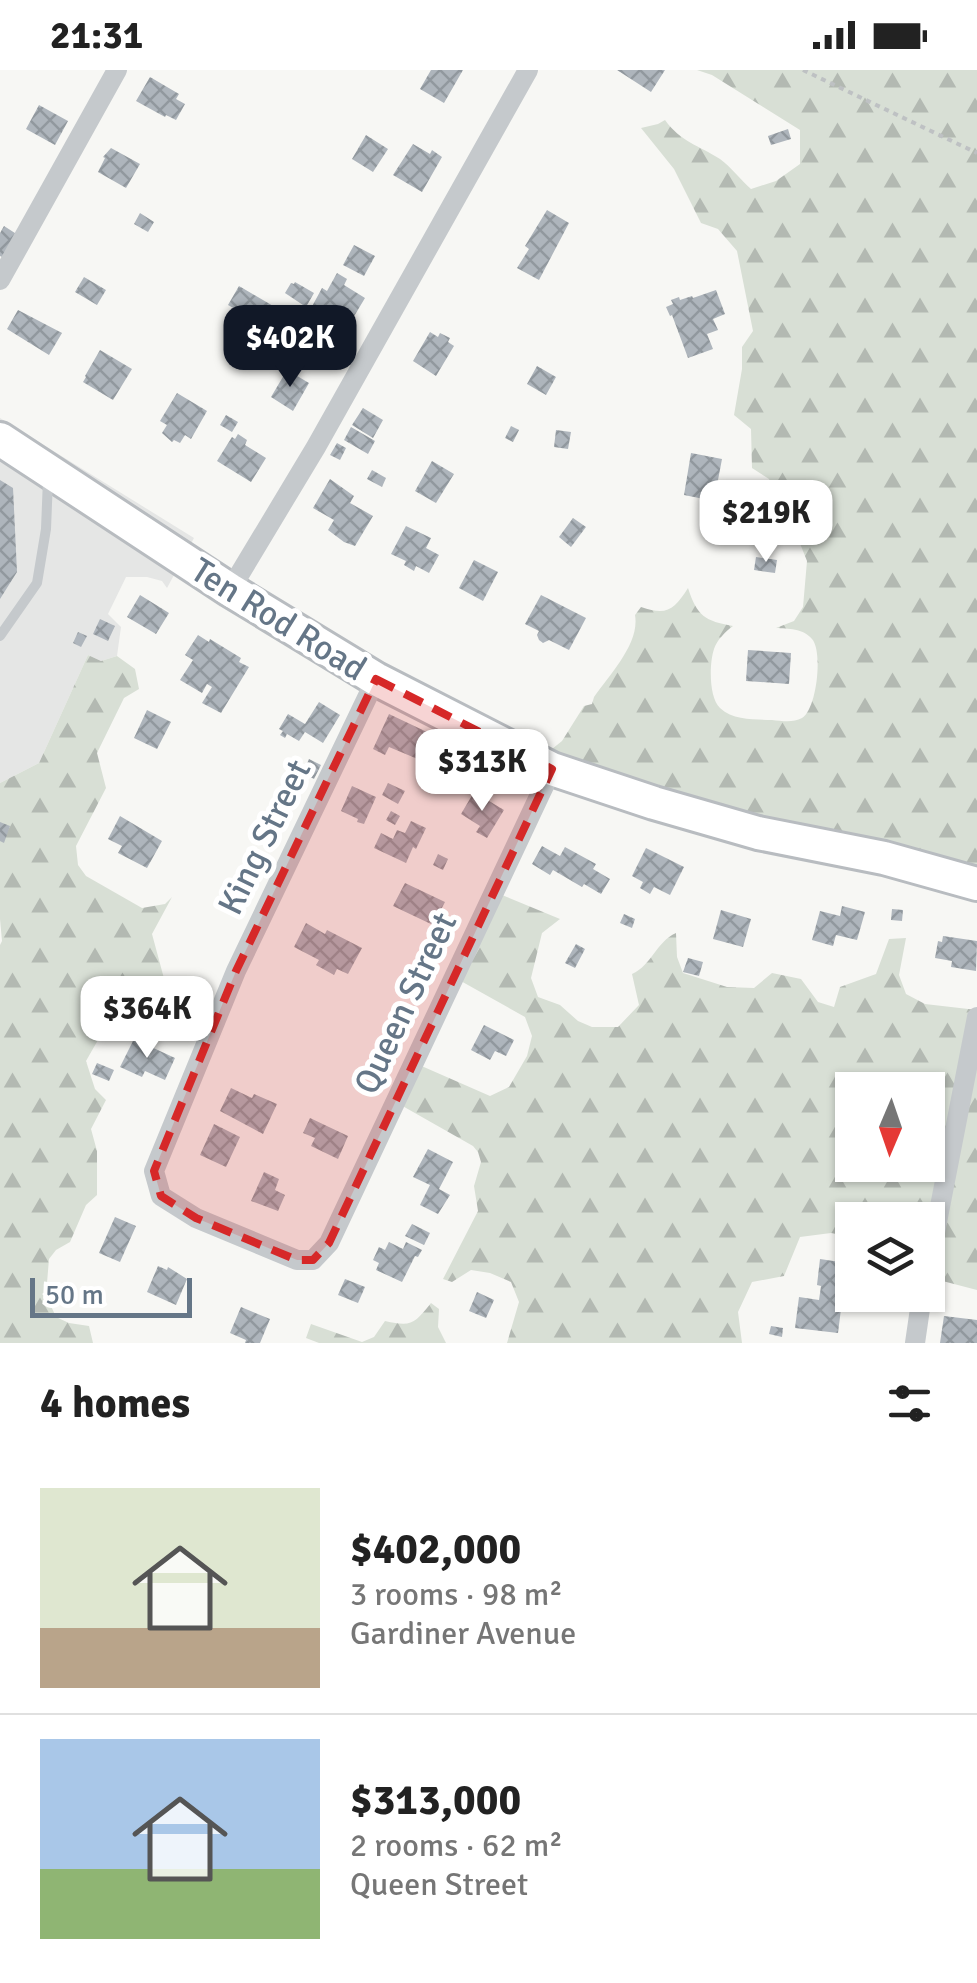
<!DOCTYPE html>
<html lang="en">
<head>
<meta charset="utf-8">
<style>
  body { margin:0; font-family:Signika,sans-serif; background:#f6f6f6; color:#222; height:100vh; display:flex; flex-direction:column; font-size:38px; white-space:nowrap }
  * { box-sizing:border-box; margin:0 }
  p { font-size:32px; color:#767676 }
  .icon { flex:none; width:55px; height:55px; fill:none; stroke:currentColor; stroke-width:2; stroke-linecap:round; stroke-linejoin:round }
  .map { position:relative; height:1273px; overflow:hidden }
  .side { display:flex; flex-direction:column; background:#fff; flex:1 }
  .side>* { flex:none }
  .needle { width:65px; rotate:182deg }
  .buttons { position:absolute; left:835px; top:1002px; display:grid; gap:20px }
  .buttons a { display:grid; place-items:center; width:110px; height:110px; border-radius:0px; background:#fff; box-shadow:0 2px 8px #0004; font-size:50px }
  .scale { position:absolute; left:30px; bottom:25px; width:162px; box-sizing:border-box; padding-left:10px; border:5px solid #657687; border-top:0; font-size:28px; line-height:35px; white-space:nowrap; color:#657687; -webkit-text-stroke:8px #fff; paint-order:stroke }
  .price { position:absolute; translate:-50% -85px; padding:0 22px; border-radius:20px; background:#fff; color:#222; font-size:32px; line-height:65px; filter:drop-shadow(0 2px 5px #0008) }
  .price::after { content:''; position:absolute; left:50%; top:60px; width:30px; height:22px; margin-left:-15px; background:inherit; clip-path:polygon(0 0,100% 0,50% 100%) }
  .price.selected { background:#111827; color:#fff }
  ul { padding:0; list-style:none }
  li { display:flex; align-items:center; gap:30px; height:250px; padding:0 40px }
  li+li { border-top:2px solid #e0e0e0 }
  li span { display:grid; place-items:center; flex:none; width:280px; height:200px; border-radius:0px; color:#555 }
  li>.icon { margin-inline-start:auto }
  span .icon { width:120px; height:120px; fill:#fffc; stroke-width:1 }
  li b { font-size:42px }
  h2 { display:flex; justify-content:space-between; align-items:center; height:120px; padding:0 40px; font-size:42px }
  .status { display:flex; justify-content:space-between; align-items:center; height:70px; padding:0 50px; background:#fff; direction:ltr }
  .status svg { height:28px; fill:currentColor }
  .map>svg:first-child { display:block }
  .built { fill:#e5e6e5 }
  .forest { fill:url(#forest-firs); fill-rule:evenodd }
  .building { fill:url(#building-cross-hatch) }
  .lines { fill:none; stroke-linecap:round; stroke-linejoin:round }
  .primary-casing { stroke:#b8bcc0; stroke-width:38 }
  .path { stroke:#bec1c3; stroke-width:4; stroke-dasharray:5 5; stroke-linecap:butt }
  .lane { stroke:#c5c9cc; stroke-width:10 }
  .street { stroke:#c5c9cc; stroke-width:20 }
  .primary { stroke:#fff; stroke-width:32 }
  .marked { fill:#d62828; fill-opacity:0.2; stroke:#d62828; stroke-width:8; stroke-dasharray:20 12; stroke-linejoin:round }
  .labels { text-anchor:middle; stroke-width:10; stroke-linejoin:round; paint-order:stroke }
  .street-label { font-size:35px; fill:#657687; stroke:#fff }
</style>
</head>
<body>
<div class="status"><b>21:31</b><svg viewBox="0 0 49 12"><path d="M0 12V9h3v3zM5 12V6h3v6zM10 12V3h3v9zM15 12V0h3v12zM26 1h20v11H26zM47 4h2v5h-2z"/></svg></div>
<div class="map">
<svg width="977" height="1273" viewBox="0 0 977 1273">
  <defs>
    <pattern id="forest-firs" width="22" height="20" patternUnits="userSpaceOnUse" patternTransform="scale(2.5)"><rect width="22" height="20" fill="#d8dfd5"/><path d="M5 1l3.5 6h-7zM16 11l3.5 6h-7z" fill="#b3b9b2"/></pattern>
    <pattern id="building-cross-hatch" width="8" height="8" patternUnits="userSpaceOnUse" patternTransform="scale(2.5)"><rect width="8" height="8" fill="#aeb5bc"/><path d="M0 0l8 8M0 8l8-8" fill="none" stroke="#91989e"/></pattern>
  </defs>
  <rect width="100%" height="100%" fill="#f7f7f4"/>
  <path class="built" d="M 0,348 L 194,468 L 167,518 L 162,511 L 147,507 L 126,507 L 108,544 L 121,557 L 117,586 L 101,591 L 88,585 L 39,693 L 0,713 Z"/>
  <path class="forest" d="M 697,0 L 977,0 L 977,798 L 642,716 L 560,685 L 552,679 L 562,671 L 584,636 L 592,634 L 594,627 C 610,604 640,573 635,545 L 641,537 C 667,546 674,540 688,518 C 697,546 705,551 733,556 C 725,562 717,570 714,579 C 709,594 709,628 720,638 C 734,651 755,649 772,650 C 782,651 793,653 802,648 C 817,639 823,581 812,569 C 803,558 788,559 776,558 L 794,551 L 803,537 L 807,491 L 799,471 L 758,461 L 773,422 L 769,409 L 752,398 L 751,359 L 734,345 L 742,299 L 742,277 L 753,261 L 737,181 L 718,159 L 701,153 L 674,99 L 641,58 L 658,54 L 665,50 C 681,72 698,75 720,89 C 731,97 741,110 751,119 L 776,111 L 800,94 L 800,60 L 712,5 Z
    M 88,585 L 101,591 L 117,586 L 135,599 L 139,619 L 124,628 L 97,683 L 106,718 L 76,776 L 78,795 L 86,806 L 142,838 L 165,834 L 172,827 L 152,864 L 179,964 L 128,942 L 110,949 L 86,991 L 95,1019 L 106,1030 L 91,1059 L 97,1081 L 97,1125 L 86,1135 L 70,1172 L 56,1180 L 49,1189 L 46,1225 L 56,1247 L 69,1253 L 89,1256 L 93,1273 L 0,1273 L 0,875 L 2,871 L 0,849 L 0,713 L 39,693 Z
    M 497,823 L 560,849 L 542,863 L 531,908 L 538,927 L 560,935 L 578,951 L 592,957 L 618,957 L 639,935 L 632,904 C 652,895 656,872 676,863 L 677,887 L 683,903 L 727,917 L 754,918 L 772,903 L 801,909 L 818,932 L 834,937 L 840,917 L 876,904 L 889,869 L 906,868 L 899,905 L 906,924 L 925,934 L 977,940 L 977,1220 L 931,1208 L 932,1183 L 928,1150 L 852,1150 L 852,1167 L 831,1163 L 800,1167 L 784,1206 L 752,1212 L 738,1242 L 742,1273 L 507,1273 L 519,1232 L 511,1212 L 490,1203 L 471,1200 L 452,1212 L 443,1209 L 478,1141 L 474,1116 L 481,1092 L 478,1082 L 473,1076 L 399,1034 L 417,994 L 490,1026 L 509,1017 L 527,986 L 532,966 L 525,947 L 459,910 ZM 852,1020 L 928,1020 L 928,1095 L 852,1095 Z
    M 431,1233 L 439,1239 L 438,1257 L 446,1273 L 319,1273 L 306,1268 L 311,1254 L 362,1272 L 374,1267 L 385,1251 C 412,1257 414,1254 431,1233 Z"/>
  <path class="building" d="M 431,0 L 463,0 L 444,33 L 420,19 Z
    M 617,0 L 665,0 L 651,22 Z
    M 150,7 L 179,24 L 176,29 L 185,34 L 176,50 L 166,45 L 165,47 L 136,31 Z
    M 39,35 L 68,51 L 55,75 L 26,59 Z
    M 788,59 L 791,69 L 771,75 L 768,66 Z
    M 366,65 L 388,79 L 373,102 L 352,89 Z
    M 413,74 L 430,84 L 432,80 L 442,87 L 422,122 L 393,105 Z
    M 111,78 L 140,94 L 126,118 L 98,102 L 105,88 L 103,87 Z
    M 547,140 L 569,153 L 539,210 L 517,198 L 529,179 L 525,176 Z
    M 140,143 L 154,152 L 148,162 L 134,154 Z
    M 4,156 L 18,165 L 4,188 L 0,186 L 0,163 Z
    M 354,175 L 375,186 L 364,206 L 343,195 Z
    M 337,203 L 347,209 L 344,215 L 365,228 L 353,248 L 333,239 L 326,251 L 309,242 L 322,218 L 327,221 Z
    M 84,207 L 106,220 L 97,235 L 75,222 Z
    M 295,212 L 314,223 L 306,237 L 285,223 L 291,213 L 294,214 Z
    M 239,216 L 280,240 L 270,259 L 228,235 Z
    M 716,220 L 725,244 L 713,249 L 718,260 L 707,264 L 713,279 L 688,288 L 672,245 L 670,246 L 666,237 L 673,234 L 671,230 L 679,227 L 680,230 L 692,226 L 693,228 Z
    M 18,240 L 62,263 L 49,285 L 7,259 Z
    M 282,248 L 291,253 L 285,265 L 276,260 Z
    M 430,262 L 438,267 L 440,263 L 450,268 L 448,272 L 454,276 L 436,306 L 413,291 Z
    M 100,280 L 132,299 L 113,330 L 83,312 L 86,307 L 85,306 Z
    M 537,296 L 556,307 L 546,325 L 527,314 Z
    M 287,300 L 309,313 L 293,341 L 271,327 Z
    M 177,323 L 207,341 L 191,369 L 185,365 L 180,373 L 174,370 L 172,372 L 162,363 L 167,355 L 160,351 Z
    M 363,338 L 383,350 L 373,368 L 352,355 Z
    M 226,345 L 238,352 L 232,362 L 220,355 Z
    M 511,356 L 519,360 L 513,372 L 505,368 Z
    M 351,357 L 375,371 L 368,384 L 344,370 Z
    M 556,360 L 571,362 L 568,379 L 554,377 Z
    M 238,364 L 247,370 L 245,375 L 266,388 L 251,412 L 217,391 L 232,367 L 235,369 Z
    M 337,373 L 346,378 L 340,390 L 330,385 Z
    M 691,383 L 722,389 L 714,431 L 684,425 Z
    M 432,391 L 454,404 L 436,433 L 415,421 Z
    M 372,400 L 386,408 L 382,417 L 367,409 Z
    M 330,409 L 354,426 L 350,433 L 373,446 L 355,476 L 344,472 L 328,460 L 334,450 L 313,438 Z
    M 0,410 L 13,418 L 17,502 L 0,529 Z
    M 573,448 L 586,457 L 571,477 L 559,467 Z
    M 406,456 L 431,468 L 426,478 L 439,485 L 429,503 L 416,496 L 414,501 L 404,495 L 406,491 L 391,484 Z
    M 756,487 L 777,490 L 775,503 L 754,500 Z
    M 474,490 L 498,502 L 483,531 L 459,518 Z
    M 140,525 L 169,543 L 156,564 L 127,547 Z
    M 541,525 L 586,548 L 569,580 L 549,570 L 543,573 L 539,570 L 537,565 L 539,561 L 525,554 Z
    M 100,549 L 115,556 L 108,571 L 93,564 Z
    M 78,562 L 87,566 L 81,577 L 73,573 Z
    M 198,565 L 209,572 L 210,569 L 241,588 L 239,592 L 249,597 L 221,643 L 202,633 L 212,617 L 207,614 L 202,623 L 180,610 L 193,590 L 185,585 Z
    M 748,580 L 791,583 L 789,614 L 746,611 Z
    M 319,632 L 340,645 L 323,673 L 305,662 L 299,671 L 287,664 L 285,668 L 280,665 L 283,661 L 279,659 L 288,644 L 305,654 Z
    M 147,640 L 171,652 L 157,679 L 134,668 Z
    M 389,644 L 427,662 L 426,664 L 432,667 L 420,690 L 389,677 L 385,685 L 373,679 Z
    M 309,689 L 321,695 L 314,709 L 303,703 Z
    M 388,713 L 405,721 L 398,734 L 382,725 Z
    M 352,716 L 376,727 L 364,754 L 357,752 L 358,749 L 341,741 Z
    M 474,722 L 504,740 L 487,768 L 476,762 L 480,756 L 461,744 Z
    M 391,741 L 400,746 L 395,755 L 386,750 Z
    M 120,746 L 162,771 L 147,798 L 118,783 L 122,776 L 108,769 Z
    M 411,751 L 426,758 L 416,779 L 413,777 L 406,793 L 374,778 L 381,763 L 393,769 L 397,760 L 405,763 Z
    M 0,752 L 10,756 L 4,773 L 0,771 Z
    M 542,776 L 560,786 L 565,777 L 596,794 L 593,799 L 610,809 L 601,824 L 584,814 L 582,817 L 553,800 L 550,805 L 532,794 Z
    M 646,778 L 684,797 L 670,825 L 654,817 L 650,824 L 640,818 L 643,812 L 632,806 Z
    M 438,784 L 448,789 L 443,800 L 433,795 Z
    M 405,813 L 445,832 L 433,855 L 393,836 Z
    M 842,836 L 865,842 L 857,870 L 836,865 L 833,876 L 812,870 L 820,841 L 840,846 Z
    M 892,839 L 903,840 L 902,851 L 891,850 Z
    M 721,840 L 751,849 L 743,877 L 713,869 Z
    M 624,844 L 635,849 L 632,858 L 620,853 Z
    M 306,853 L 325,864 L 327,860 L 362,878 L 348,904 L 337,899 L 334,905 L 316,895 L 319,890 L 294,877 Z
    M 943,866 L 977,871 L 976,901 L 951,897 L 952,891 L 935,888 L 938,871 L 942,872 Z
    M 576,874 L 585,879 L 575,898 L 565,893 Z
    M 688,888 L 703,892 L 699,906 L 683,902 Z
    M 484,955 L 514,970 L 506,986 L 495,981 L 490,990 L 471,980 Z
    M 134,969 L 175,988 L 165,1010 L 145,1001 L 142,1007 L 120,997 Z
    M 97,993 L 114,1000 L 109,1011 L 92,1004 Z
    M 231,1018 L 252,1028 L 254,1024 L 277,1034 L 263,1064 L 220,1041 Z
    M 310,1048 L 348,1066 L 338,1089 L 311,1076 L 315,1068 L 303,1063 Z
    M 214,1054 L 240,1067 L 226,1097 L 200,1085 Z
    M 428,1079 L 453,1092 L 439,1119 L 450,1125 L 438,1144 L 420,1135 L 430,1115 L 413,1107 Z
    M 264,1102 L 279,1109 L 275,1120 L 285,1125 L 278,1141 L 251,1131 Z
    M 115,1147 L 136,1156 L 120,1192 L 99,1183 Z
    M 412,1154 L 430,1163 L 424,1175 L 405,1166 Z
    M 389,1172 L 403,1179 L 406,1172 L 422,1180 L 418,1187 L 415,1186 L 402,1212 L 376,1200 L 379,1193 L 373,1190 L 379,1177 L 385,1180 Z
    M 820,1189 L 847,1193 L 844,1218 L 837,1218 L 836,1230 L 842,1231 L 838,1263 L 795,1258 L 799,1227 L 819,1230 L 821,1216 L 817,1215 Z
    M 158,1196 L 167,1200 L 168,1197 L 187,1209 L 176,1235 L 147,1222 Z
    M 345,1209 L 365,1217 L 358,1233 L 338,1225 Z
    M 477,1222 L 494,1230 L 486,1248 L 469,1241 Z
    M 241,1237 L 270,1249 L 260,1273 L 245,1273 L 246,1270 L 230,1263 Z
    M 944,1246 L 977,1250 L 977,1273 L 940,1273 Z
    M 771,1256 L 783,1258 L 782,1267 L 769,1264 Z"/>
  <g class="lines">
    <g class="primary-casing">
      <path id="primary" d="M 0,369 L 230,520 L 376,609 L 552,699 L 654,733 L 758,763 L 884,788 L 977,814"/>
    </g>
    <path class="path" d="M 803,0 L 977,83"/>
    <path class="lane" d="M 0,566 L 37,513 L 46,459 L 48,409"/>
    <path class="street" d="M 0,210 L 117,0
      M 230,520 L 316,377 L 528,0
      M 376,609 L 236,901 L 154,1101 L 161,1126 L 196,1148 L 297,1190 L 313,1190 L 329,1173 L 552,699
      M 928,1198 L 977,947
      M 915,1273 L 922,1225"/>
    <use href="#primary" class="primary"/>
  </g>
  <path class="marked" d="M 376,609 L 552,699 L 329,1173 L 313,1190 L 297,1190 L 196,1148 L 161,1126 L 154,1101 L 236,901 Z"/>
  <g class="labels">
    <g class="street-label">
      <text transform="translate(279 549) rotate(32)" y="12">Ten Rod Road</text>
      <text transform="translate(264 767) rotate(-64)" y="12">King Street</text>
      <text transform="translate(405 933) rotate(-65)" y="12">Queen Street</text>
    </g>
  </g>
</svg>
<div class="buttons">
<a><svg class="needle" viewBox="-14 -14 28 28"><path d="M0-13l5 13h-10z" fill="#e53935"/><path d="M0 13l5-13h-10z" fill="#767676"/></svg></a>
<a><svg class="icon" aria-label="layers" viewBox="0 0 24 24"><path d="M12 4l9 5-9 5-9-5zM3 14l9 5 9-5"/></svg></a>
</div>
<div class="scale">50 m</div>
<b class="price selected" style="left:290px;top:320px">$402K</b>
<b class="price" style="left:766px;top:495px">$219K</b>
<b class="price" style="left:482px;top:744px">$313K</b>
<b class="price" style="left:147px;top:991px">$364K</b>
</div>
<section class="side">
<h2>4 homes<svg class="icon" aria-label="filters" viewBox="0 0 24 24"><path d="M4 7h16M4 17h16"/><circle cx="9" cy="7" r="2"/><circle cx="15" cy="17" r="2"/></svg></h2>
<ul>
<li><span style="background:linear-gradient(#dfe7d0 70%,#b9a48a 0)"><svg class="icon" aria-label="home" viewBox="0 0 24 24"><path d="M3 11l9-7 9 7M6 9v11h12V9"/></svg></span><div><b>$402,000</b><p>3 rooms · 98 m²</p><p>Gardiner Avenue</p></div></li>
<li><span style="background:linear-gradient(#a9c7e8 65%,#8fb573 0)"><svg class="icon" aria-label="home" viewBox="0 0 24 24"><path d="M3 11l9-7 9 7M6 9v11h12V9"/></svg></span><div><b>$313,000</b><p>2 rooms · 62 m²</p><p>Queen Street</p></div></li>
</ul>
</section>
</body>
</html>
